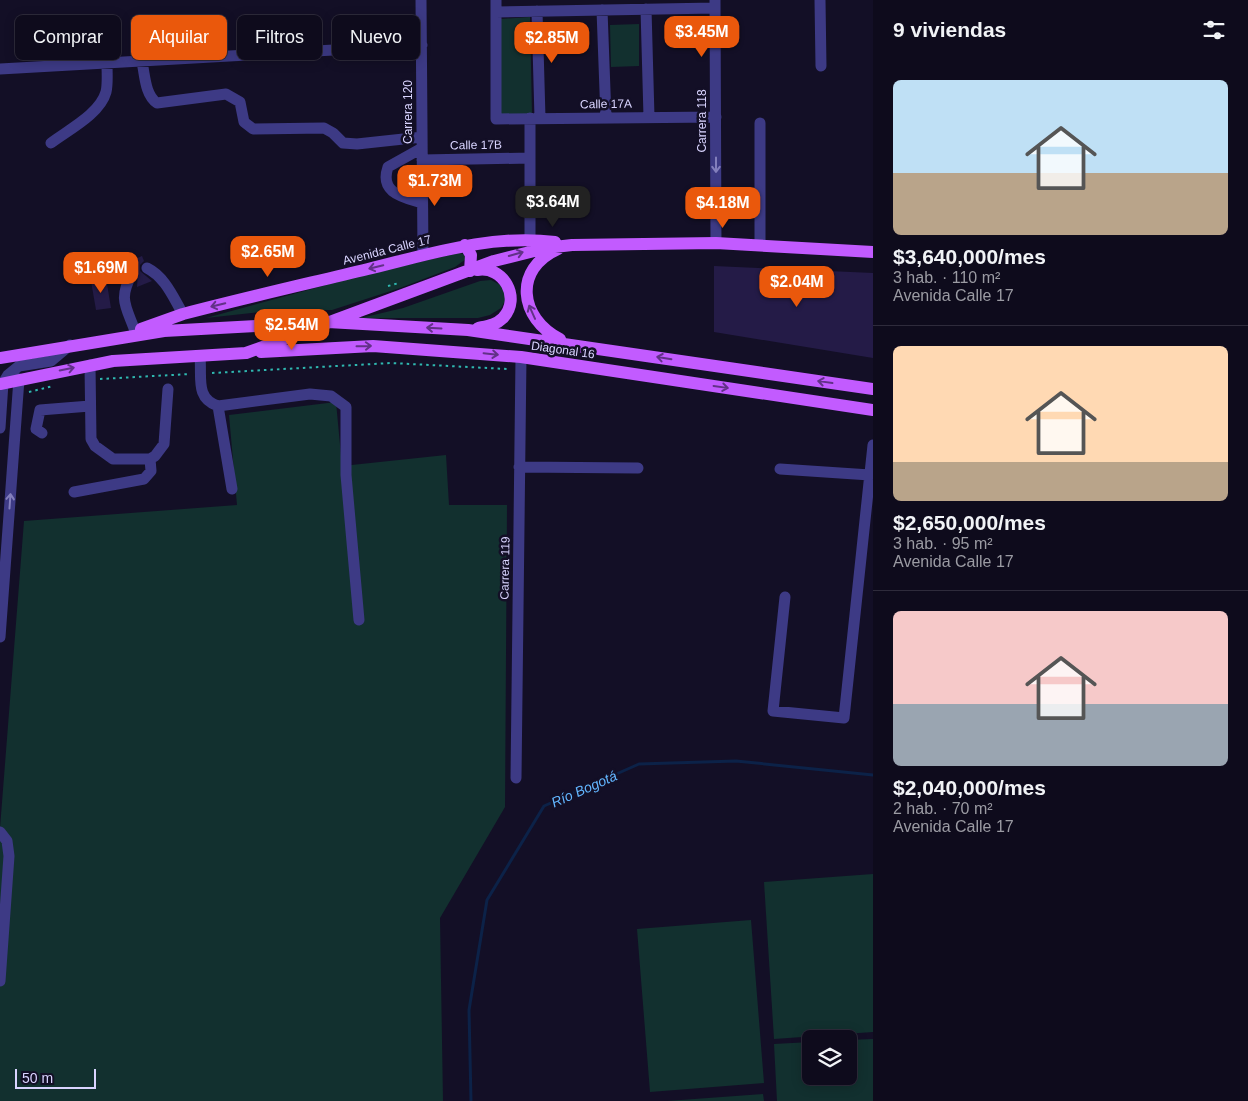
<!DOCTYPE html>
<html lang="es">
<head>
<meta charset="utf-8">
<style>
  body { margin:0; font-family:Helvetica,sans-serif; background:#171425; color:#f1f3f6; height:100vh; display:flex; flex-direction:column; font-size:19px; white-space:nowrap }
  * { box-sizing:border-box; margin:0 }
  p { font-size:16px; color:#9b9ba3 }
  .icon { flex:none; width:28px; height:28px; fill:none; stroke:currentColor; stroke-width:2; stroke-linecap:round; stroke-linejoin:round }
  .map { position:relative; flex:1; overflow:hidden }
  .side { display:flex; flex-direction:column; background:#0e0b1c; width:375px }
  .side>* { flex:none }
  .guide { position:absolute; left:15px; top:15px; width:475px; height:45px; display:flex; gap:10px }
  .tools { position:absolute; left:802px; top:1030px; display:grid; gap:10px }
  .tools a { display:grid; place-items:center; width:55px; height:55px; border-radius:8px; background:#0e0b1c; box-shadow:0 2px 12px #0003,0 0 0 1px #2e2b3b; font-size:25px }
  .scale { position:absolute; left:15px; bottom:12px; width:81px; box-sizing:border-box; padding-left:5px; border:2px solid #d9d4ff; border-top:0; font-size:14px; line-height:18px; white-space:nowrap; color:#d9d4ff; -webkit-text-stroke:4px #130f26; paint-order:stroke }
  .price { position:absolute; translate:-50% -42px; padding:0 11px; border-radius:10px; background:#ea580c; color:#fff; font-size:16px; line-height:32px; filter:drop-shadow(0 1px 2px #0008) }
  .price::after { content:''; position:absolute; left:50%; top:30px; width:15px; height:11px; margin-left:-8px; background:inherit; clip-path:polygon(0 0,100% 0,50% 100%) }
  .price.current { background:#222; color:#fff }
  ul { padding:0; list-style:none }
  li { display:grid; align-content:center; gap:10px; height:265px; padding:0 20px }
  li+li { border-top:1px solid #2e2b3b }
  li span { display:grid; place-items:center; height:155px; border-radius:8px; color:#555 }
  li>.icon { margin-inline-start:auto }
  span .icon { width:90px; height:90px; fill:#fffc; stroke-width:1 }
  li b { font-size:21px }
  h2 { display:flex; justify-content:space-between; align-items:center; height:60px; padding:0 20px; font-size:21px }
  .pill { padding:0 18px; border-radius:8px; background:#0e0b1c; box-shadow:0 2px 12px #0003,0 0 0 1px #2e2b3b; font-size:18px; line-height:45px }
  .pill.current { background:#ea580c; color:#fff }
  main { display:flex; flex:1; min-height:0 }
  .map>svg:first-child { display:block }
  .green { fill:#12302f }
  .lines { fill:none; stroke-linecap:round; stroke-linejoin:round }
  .stream { stroke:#0c2248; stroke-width:3 }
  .building { fill:#241b47 }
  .path { stroke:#2fb8b0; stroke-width:2; stroke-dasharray:2.5 4; stroke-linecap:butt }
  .minor { stroke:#3d3a85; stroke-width:11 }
  .major { stroke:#c25bff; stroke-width:12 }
  .oneway { stroke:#837fbc }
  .oneway2 { stroke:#623188 }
  .labels { text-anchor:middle; stroke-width:5; stroke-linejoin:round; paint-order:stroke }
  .street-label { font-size:12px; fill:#d9d4ff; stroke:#130f26 }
  .water-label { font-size:14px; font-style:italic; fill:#62b6ff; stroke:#130f26 }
</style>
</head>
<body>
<main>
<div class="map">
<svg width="873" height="1101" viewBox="0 0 873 1101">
  <rect width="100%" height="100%" fill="#130f26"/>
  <path class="green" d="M 530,17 L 532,114 L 500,115 L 500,19 Z
    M 639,24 L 639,66 L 611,67 L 610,25 Z
    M 459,253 L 464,254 L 466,259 L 455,267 L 400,288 L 332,310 L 280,310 L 206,318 L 363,275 Z
    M 491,280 L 504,287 L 506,299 L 501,308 L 490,315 L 478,318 L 361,318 L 403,308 L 480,281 Z
    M 336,402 L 342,466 L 446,455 L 449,505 L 507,505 L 505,807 L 440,918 L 443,1101 L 0,1101 L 0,828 L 24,521 L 237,505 L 229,415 Z
    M 873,874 L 873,1032 L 774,1039 L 764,882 Z
    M 751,920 L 764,1083 L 650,1092 L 637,929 Z
    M 873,1039 L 873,1101 L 777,1101 L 774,1044 L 811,1042 L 811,1076 L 849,1076 L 849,1040 Z
    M 763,1094 L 764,1101 L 667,1101 Z"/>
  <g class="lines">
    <path class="stream" d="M 471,1101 L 469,1010 L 487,900 L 544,806 L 639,764 L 736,761 L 873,775"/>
  </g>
  <path class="building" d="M 142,256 L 144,261 L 140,265 L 140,271 L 152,281 L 137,287 L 138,270 L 130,267 L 128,262 Z
    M 714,266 L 873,273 L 873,358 L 714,332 Z
    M 106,278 L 111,308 L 96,310 L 91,281 Z"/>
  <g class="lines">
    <path class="path" d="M 388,286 L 399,283
      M 212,373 L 391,363 L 507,369
      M 100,379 L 190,374
      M 29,392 L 53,386"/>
    <path class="minor" d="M 421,0 L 423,255
      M 496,0 L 496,119 L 716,117
      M 715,0 L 716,243
      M 820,0 L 821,66
      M 646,9 L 649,117
      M 602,10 L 606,118
      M 537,11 L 540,118
      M 496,12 L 715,8
      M 142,62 C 145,75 145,95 157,103 L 226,94 L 240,102 L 244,122 L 253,129 L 324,128 L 333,133 L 343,143 L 357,144 L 422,137
      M 0,69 L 422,45
      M 530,118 L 530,239
      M 51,143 C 68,130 100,114 106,92 C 108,84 107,73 107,64
      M 422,148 L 388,167 C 379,193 403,197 422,203
      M 422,160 L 530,158
      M 760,245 L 760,123
      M 147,268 C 165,277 173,297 183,314
      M 132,274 C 118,299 126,306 135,331
      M 200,357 C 202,378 195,398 218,406 L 310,394 L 331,396 L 346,407 L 346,475 L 359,620
      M 90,365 L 91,439 L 95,446 L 113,459 L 150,459 L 155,456 L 164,444 L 168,389
      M 218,406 L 232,489
      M 0,428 L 3,383 L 8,375 L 19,366 L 51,361 L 70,345
      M 42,433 L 36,429 L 40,410 L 90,406
      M 519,467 L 638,468
      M 780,469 L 870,475
      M 74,492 L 144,479 L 151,471 L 150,459
      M 785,597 L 773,711 L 844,718 L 873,445
      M 0,637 L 19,379
      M 516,778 L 521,357
      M 0,832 L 7,841 L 9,856 L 0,981"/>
    <path class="major" d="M 465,245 L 471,255 L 470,271
      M 558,249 C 513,269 519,318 560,339
      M 477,270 C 503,265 522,298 503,318 C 496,325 487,326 478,328
      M 141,329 L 183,314 C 244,298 306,284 368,269 C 430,254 490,234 555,242
      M 261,352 L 373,346 L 521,357 L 873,410
      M 0,358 L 164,331 L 328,322 L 468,330 L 873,389
      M 0,384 L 113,361 L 246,353 L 494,261 L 546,248 L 572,245 L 716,243 L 873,252"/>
  </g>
  <defs><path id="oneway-shaft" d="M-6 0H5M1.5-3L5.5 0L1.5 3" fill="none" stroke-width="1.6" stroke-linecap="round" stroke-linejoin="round" transform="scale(1.25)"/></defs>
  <g class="oneway">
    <use href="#oneway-shaft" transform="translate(716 165) rotate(90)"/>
    <use href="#oneway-shaft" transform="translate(10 501) rotate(-86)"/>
  </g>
  <g class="oneway2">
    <use href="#oneway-shaft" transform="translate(516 254) rotate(-16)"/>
    <use href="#oneway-shaft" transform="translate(376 267) rotate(166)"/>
    <use href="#oneway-shaft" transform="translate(218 305) rotate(166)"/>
    <use href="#oneway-shaft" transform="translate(532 312) rotate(-114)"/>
    <use href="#oneway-shaft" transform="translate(434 328) rotate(-177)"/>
    <use href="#oneway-shaft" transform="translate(364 346) rotate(-1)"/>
    <use href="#oneway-shaft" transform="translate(491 354) rotate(6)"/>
    <use href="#oneway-shaft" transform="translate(664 358) rotate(-171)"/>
    <use href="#oneway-shaft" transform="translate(67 369) rotate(-11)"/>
    <use href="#oneway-shaft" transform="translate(825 382) rotate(-172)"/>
    <use href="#oneway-shaft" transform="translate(721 387) rotate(8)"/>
  </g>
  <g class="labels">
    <g class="street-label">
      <text transform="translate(606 104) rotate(-1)" y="4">Calle 17A</text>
      <text transform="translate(408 112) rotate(-90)" y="4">Carrera 120</text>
      <text transform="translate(702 121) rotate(-90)" y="4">Carrera 118</text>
      <text transform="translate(476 145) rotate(-1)" y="4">Calle 17B</text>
      <text transform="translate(387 250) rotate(-14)" y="4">Avenida Calle 17</text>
      <text transform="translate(563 350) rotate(8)" y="4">Diagonal 16</text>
      <text transform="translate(505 568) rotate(-89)" y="4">Carrera 119</text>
    </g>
    <g class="water-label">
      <text transform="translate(584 789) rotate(-24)" y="5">Río Bogotá</text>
    </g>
  </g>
</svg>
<div class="tools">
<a><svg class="icon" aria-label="layers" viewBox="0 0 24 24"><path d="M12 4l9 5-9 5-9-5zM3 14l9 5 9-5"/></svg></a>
</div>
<div class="scale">50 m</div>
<b class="price" style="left:702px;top:58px">$3.45M</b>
<b class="price" style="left:552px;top:64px">$2.85M</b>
<b class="price" style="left:435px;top:207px">$1.73M</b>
<b class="price current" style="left:553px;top:228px">$3.64M</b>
<b class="price" style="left:723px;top:229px">$4.18M</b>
<b class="price" style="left:268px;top:278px">$2.65M</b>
<b class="price" style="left:101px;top:294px">$1.69M</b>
<b class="price" style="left:797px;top:308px">$2.04M</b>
<b class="price" style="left:292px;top:351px">$2.54M</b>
<div class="guide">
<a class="pill">Comprar</a>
<a class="pill current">Alquilar</a>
<a class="pill">Filtros</a>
<a class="pill">Nuevo</a>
</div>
</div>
<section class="side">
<h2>9 viviendas<svg class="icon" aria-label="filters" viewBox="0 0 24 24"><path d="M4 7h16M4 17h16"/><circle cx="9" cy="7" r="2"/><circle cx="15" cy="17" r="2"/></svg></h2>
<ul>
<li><span style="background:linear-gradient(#bfe0f5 60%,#b9a48a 0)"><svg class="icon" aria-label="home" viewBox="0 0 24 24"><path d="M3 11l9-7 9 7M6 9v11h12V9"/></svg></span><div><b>$3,640,000/mes</b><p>3 hab. · 110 m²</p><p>Avenida Calle 17</p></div></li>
<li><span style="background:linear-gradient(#ffd9b3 75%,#b9a48a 0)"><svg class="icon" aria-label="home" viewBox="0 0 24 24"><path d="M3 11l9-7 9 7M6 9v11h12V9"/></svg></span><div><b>$2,650,000/mes</b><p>3 hab. · 95 m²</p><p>Avenida Calle 17</p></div></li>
<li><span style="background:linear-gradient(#f6c9c9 60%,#9aa5b1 0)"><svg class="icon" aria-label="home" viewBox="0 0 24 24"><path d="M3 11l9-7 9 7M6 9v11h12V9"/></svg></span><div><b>$2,040,000/mes</b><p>2 hab. · 70 m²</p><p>Avenida Calle 17</p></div></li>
</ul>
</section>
</main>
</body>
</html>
